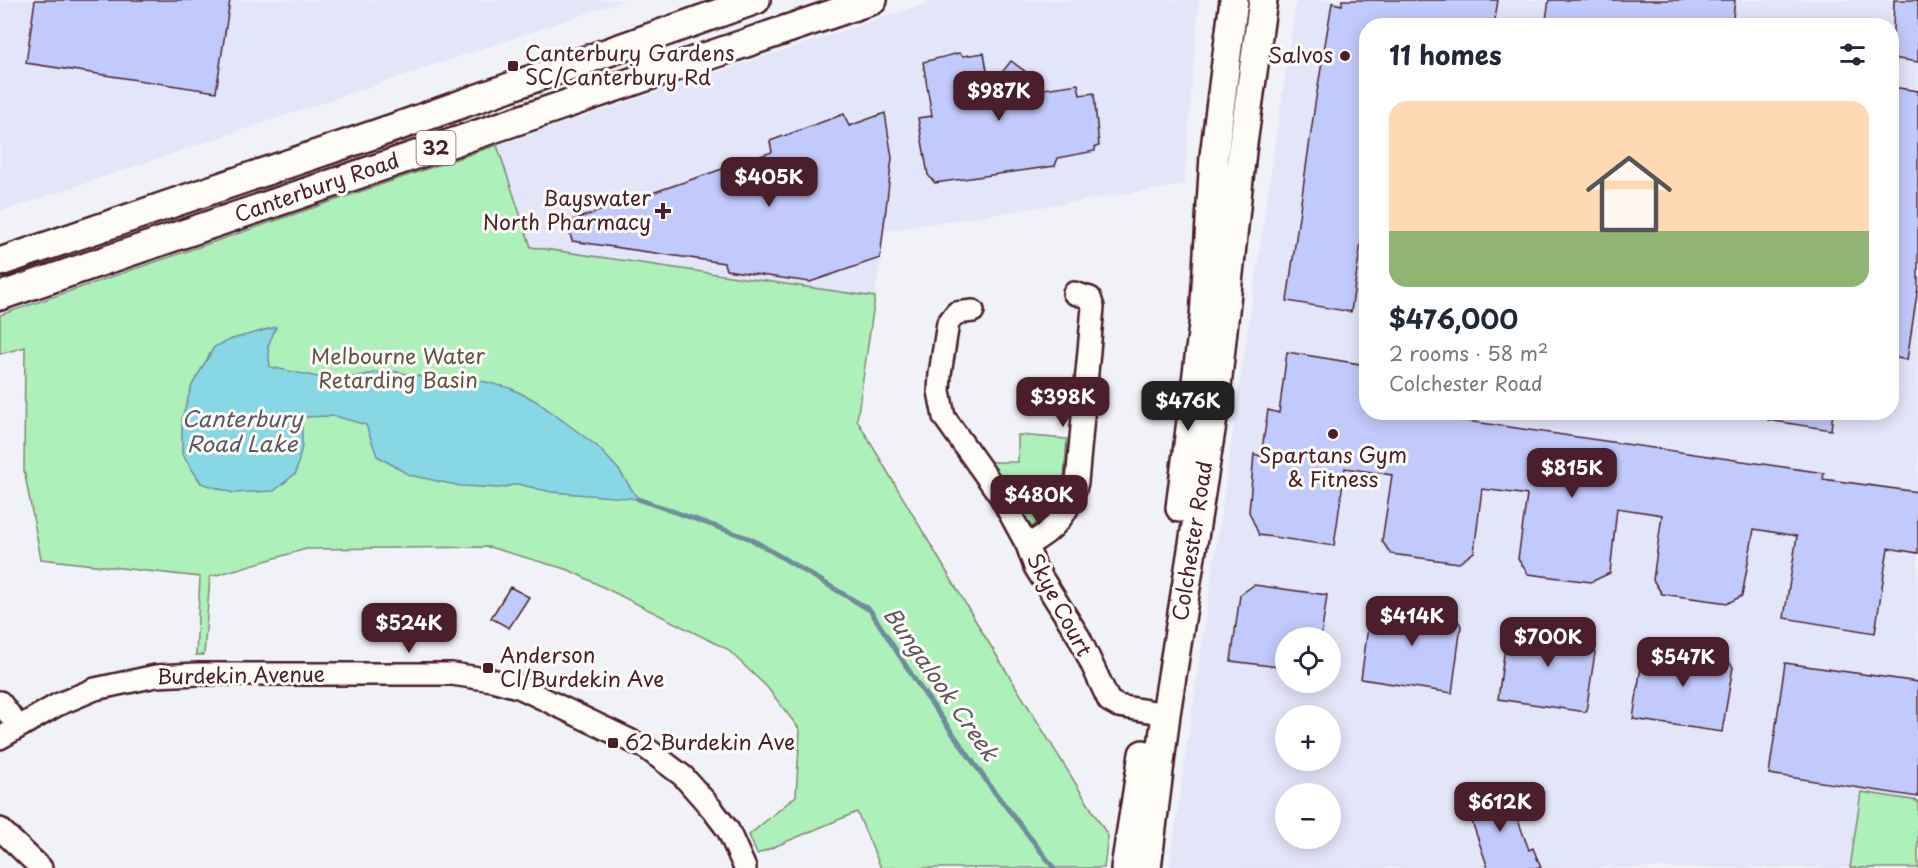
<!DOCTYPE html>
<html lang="en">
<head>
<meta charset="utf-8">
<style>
  body { margin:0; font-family:"Playpen Sans",sans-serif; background:#f6f6f7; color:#1f2937; height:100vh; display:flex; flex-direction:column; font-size:22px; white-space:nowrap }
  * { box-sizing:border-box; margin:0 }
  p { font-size:20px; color:#747a83 }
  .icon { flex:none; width:33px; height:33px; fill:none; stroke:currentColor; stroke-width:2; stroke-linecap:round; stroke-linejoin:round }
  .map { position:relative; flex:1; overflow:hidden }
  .panel { position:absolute; left:1359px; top:18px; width:540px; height:402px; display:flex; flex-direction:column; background:#fff; border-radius:24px; box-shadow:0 3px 15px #0003 }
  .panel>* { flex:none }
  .fabs { position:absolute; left:1275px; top:627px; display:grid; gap:12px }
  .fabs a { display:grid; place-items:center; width:66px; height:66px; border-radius:50%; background:#fff; box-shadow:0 3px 15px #0003; font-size:30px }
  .price { position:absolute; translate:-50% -51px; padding:0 14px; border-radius:12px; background:#4a1f2b; color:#fff; font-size:20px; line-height:39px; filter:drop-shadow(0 2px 3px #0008) }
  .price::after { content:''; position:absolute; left:50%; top:36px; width:18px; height:14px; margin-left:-9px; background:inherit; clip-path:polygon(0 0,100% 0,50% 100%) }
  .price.active { background:#222; color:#fff }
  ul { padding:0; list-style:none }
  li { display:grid; align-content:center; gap:12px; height:318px; padding:0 30px }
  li+li { border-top:2px solid #e0e1e3 }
  li span { display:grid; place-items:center; height:186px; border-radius:18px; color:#555 }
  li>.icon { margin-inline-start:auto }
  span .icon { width:108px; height:108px; fill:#fffc; stroke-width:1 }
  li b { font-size:26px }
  h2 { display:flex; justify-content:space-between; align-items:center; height:72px; padding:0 30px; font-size:26px }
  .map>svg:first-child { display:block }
  .built { fill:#e3e6f9; fill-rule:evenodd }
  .green { fill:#aef0b9; stroke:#7c8872; stroke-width:1.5 }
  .water { fill:#88d7e5; stroke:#6f8d9b; stroke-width:1.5 }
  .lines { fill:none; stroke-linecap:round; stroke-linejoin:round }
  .stream { stroke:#6f8d9b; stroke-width:5 }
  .building { fill:#c1cafc; stroke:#4a1f2b; stroke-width:1.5 }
  .minor-casing { stroke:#4a1f2b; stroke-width:26 }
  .major-casing { stroke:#4a1f2b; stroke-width:32 }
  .minor { stroke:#fdfcf7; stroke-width:21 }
  .major { stroke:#fdfcf7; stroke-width:27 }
  .poi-dot { fill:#4a1f2b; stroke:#fdfcf7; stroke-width:2 }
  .labels { text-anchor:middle; stroke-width:6; stroke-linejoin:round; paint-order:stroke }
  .shield { fill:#fdfcf7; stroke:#806168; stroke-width:1.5 }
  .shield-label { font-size:20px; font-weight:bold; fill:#4a1f2b }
  .poi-label { font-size:21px; fill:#4a1f2b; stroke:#fdfcf7; text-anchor:start }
  .street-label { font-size:21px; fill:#4a1f2b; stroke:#fdfcf7 }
  .park-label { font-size:21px; fill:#63534e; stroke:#fdfcf7 }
  .water-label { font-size:22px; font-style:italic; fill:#5d5663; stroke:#fdfcf7 }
</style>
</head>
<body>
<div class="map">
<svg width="1918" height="868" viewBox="0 0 1918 868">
  <rect width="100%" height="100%" fill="#f1f2f8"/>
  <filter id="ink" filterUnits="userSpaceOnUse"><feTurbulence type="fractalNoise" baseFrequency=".0167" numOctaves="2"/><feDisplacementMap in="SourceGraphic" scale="12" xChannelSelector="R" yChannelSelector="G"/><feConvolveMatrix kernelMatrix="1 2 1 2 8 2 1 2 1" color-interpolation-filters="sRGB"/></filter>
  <g filter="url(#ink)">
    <path class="built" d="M 0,0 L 626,0 L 0,212 Z
      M 936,0 L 1199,0 L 1184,185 L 885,231 L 875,297 L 531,247 L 497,145 Z
      M 1296,0 L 1918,0 L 1918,801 L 1861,792 L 1850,868 L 1169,868 ZM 1366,26 L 1892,26 L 1892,412 L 1366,412 ZM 1286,638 L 1330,638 L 1330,682 L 1286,682 ZM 1286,716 L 1330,716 L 1330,760 L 1286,760 ZM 1286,794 L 1330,794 L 1330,838 L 1286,838 Z"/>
    <path class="green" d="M 497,145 L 531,247 L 875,297 L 857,420 L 984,635 L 1108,836 L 1104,868 L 881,868 L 857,812 L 757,854 L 749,835 L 796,796 L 800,730 L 767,687 L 727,649 L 569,570 L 489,547 L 306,549 L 210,577 L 204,655 L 196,655 L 200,577 L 41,559 L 24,470 L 25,347 L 0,354 L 0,315 Z
      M 1018,435 L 1067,439 L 1064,478 L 1055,510 L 1030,528 L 990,462 L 1018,462 Z
      M 1861,792 L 1918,801 L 1918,868 L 1850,868 Z"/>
    <path class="water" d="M 276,327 L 268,346 L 270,367 L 318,377 L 350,378 L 387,370 L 433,379 L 473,379 L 510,388 L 536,401 L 597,446 L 619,470 L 638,499 L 551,492 L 518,484 L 500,488 L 461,486 L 409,475 L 377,456 L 366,425 L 335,416 L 302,417 L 302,446 L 296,473 L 274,491 L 233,493 L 201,483 L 182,454 L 182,418 L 192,385 L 214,347 L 232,339 Z"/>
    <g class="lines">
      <path class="stream" d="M 638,499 L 751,539 L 870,610 L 919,686 L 993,790 L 1054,868"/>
    </g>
    <path class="building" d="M 35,0 L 230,0 L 216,92 L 26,63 Z
      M 1342,0 L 1498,0 L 1494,26 L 1366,26 L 1366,208 L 1351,312 L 1287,301 L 1315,104 L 1332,3 L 1342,5 Z
      M 1549,0 L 1735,0 L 1732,26 L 1545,26 Z
      M 1894,0 L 1918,0 L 1918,62 L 1892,58 Z
      M 959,53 L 963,56 L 984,53 L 990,88 L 1011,61 L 1026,72 L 1009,94 L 1078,84 L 1080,95 L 1094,93 L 1099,146 L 1095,147 L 1095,151 L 1058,158 L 1055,166 L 935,183 L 928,175 L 918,118 L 932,116 L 923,62 Z
      M 1892,87 L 1918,91 L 1918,287 L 1907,360 L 1892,357 Z
      M 885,113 L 892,158 L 880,258 L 810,282 L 726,270 L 724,263 L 572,241 L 567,222 L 772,152 L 770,141 L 844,114 L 849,126 Z
      M 1287,352 L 1366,365 L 1366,412 L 1406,412 L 1824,473 L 1823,479 L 1918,492 L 1918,553 L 1888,548 L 1875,633 L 1784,618 L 1797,536 L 1754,529 L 1742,596 L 1728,603 L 1662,594 L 1653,580 L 1662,515 L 1617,508 L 1610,573 L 1591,582 L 1528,574 L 1518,559 L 1527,495 L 1514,493 L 1482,489 L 1474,552 L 1459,563 L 1391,554 L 1382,541 L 1392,475 L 1345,468 L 1334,546 L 1259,535 L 1249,512 L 1254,454 L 1261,456 L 1268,410 L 1279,413 Z
      M 1768,412 L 1833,412 L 1831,430 L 1768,420 Z
      M 1254,585 L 1327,595 L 1321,638 L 1286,638 L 1286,668 L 1231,661 L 1240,595 Z
      M 510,587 L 529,597 L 509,628 L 491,618 Z
      M 1386,603 L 1453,612 L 1461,626 L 1452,693 L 1361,679 L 1370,612 Z
      M 1518,625 L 1589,634 L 1596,646 L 1586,712 L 1498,699 L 1507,632 Z
      M 1655,644 L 1723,654 L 1733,667 L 1722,732 L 1633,719 L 1643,653 Z
      M 1785,663 L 1918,682 L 1918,797 L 1769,774 Z
      M 1494,790 L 1504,794 L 1512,804 L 1529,850 L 1533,848 L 1541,868 L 1488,868 L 1468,810 L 1473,798 L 1482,792 Z"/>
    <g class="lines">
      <g class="minor-casing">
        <path id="minor" d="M 637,43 L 646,76
          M 973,311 L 956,313 L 948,323 L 940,374 L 939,391 L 944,417 L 1001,497 L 1027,545 L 1035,567 L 1079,637 L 1109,701 L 1118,706 L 1166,714
          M 1027,545 C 1055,531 1070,512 1077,482 L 1093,307 L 1090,298 L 1074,293
          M 0,702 L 18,726
          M 0,738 L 57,705 L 95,689 L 156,676 L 198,674 L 452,674 L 492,680 L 521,688 L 646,748 L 683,776 L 712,809 L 728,830 L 745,868
          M 0,829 L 41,868"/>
      </g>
      <g class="major-casing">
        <path id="major" d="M 0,262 L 402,125 L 756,0
          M 0,296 L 873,0
          M 1180,508 L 1204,318 L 1214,156 L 1234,0
          M 1125,868 L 1143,754
          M 1147,868 L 1166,714 L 1215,405 L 1242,151 L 1263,0"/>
      </g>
      <use href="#minor" class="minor"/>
      <use href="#major" class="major"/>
    </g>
  </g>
  <g class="poi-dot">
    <circle cx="1345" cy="56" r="6"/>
    <rect x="507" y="60" width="12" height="12" rx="3"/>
    <path d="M660 202h6v6h6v6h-6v6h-6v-6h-6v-6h6z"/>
    <circle cx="1333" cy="434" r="6"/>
    <rect x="482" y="662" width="12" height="12" rx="3"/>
    <rect x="607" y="737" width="12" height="12" rx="3"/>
  </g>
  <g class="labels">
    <rect class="shield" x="416.5" y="131" width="39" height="34" rx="4.5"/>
    <g class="shield-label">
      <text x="436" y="155">32</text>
    </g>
    <g class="poi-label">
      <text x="525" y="61">Canterbury Gardens<tspan x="525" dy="24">SC/Canterbury Rd</tspan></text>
      <text x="1333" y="63" text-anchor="end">Salvos</text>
      <text x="651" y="206" text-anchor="end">Bayswater<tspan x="651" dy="24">North Pharmacy</tspan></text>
      <text x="1333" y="463" text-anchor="middle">Spartans Gym<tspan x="1333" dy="24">&amp; Fitness</tspan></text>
      <text x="500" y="663">Anderson<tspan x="500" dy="24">Cl/Burdekin Ave</tspan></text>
      <text x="625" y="750">62 Burdekin Ave</text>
    </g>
    <g class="street-label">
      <text transform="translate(317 188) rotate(-19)" y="7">Canterbury Road</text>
      <text transform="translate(1193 541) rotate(-81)" y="7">Colchester Road</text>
      <text transform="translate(1059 605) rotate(62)" y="7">Skye Court</text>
      <text transform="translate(241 676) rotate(-1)" y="7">Burdekin Avenue</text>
    </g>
    <g class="park-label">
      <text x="398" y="364">Melbourne Water<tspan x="398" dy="24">Retarding Basin</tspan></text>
    </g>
    <g class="water-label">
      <text x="242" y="427">Canterbury<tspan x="242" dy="25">Road Lake</tspan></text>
      <text transform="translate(941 684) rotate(55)" y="8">Bungalook Creek</text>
    </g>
  </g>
</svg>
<div class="fabs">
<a><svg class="icon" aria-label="locate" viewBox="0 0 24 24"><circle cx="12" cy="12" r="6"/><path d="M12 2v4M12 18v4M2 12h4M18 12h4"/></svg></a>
<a>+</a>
<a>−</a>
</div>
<b class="price" style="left:999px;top:122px">$987K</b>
<b class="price" style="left:769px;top:208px">$405K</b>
<b class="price" style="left:1063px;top:428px">$398K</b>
<b class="price active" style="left:1188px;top:432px">$476K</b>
<b class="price" style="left:1572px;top:499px">$815K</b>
<b class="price" style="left:1039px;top:526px">$480K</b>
<b class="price" style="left:1412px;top:647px">$414K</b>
<b class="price" style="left:409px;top:654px">$524K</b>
<b class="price" style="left:1548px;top:668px">$700K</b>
<b class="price" style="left:1683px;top:688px">$547K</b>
<b class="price" style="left:1500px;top:833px">$612K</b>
<section class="panel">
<h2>11 homes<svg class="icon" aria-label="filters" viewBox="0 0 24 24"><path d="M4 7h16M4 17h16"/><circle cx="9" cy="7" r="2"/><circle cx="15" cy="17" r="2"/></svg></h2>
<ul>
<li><span style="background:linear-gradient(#ffd9b3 70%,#8fb573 0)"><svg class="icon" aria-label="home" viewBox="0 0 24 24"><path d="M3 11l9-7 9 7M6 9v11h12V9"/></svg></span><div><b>$476,000</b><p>2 rooms · 58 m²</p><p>Colchester Road</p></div></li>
</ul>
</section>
</div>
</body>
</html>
